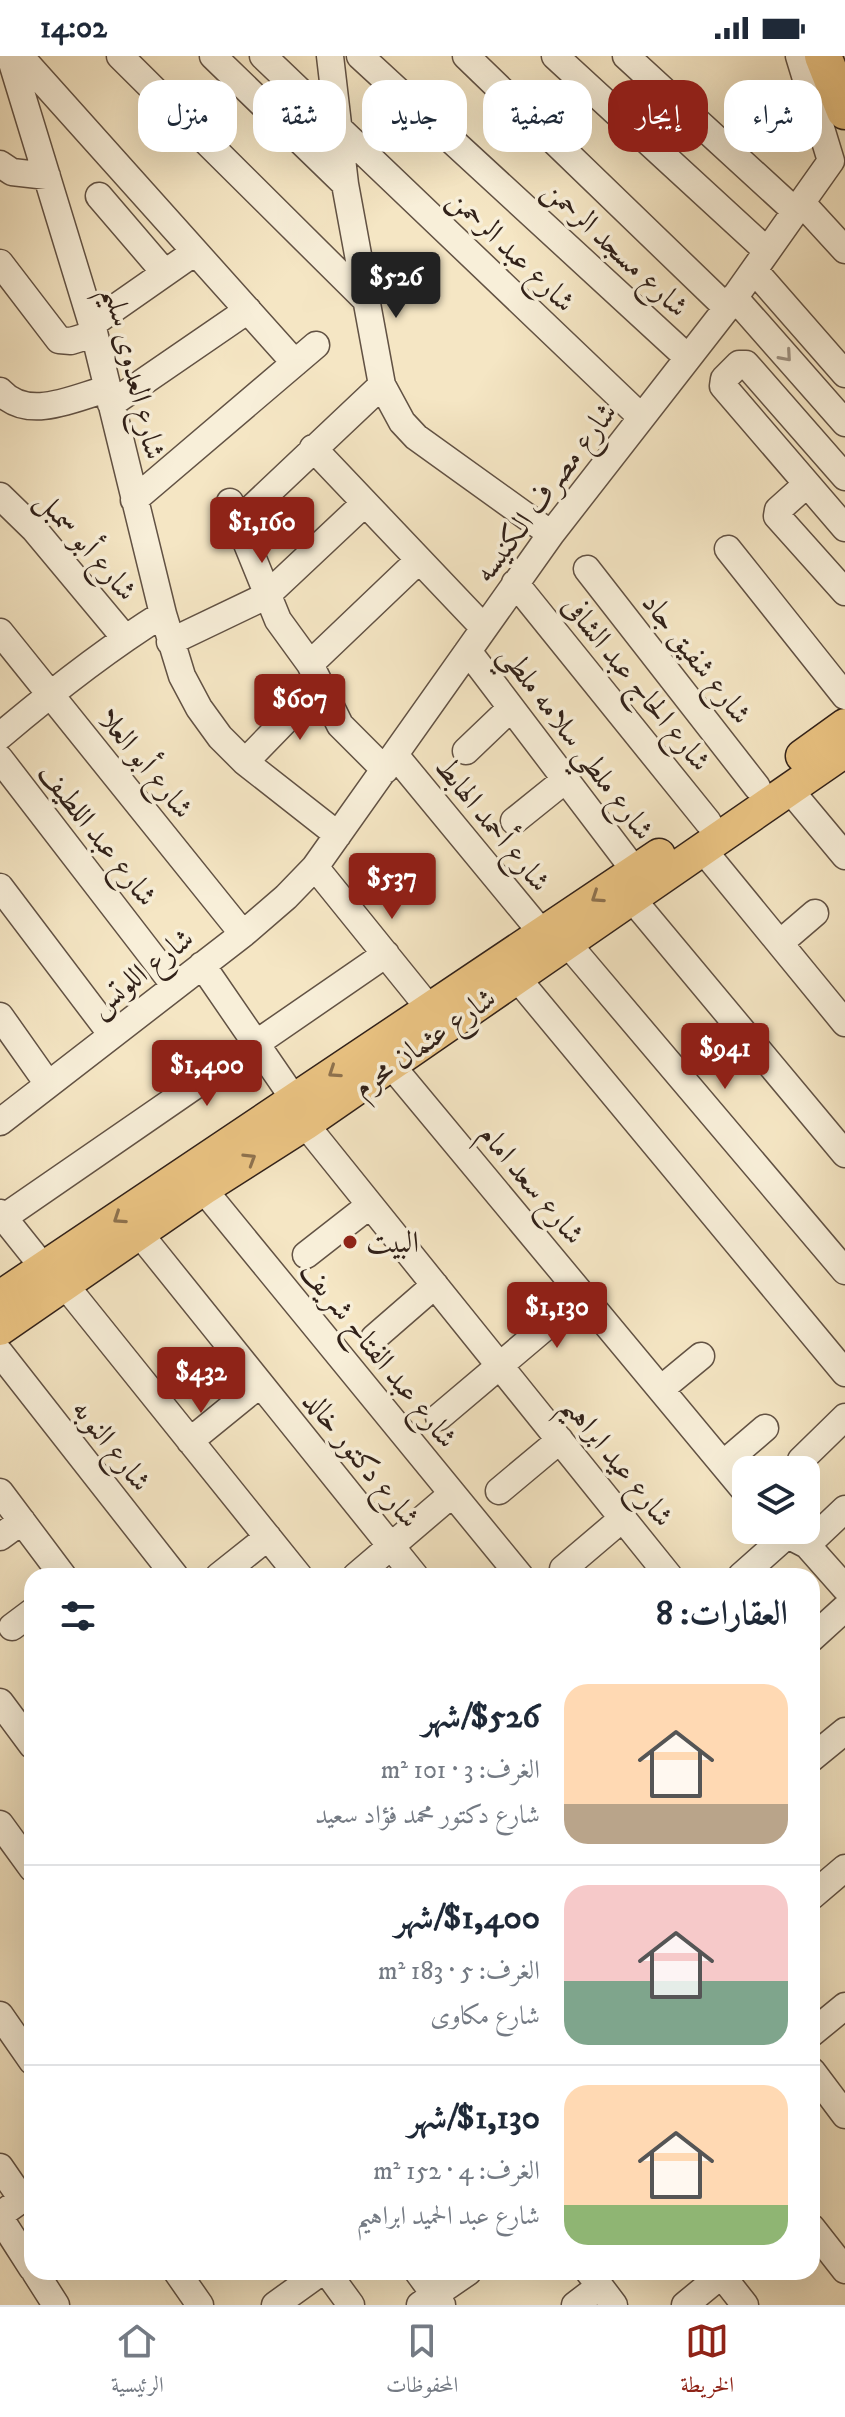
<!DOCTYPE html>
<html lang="ar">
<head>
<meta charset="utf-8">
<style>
  body { margin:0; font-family:"IM FELL DW Pica",Amiri,serif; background:#f6f6f7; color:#1f2937; direction:rtl; height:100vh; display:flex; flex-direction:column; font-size:30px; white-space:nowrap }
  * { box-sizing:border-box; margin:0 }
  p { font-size:26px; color:#747a83 }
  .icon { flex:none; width:44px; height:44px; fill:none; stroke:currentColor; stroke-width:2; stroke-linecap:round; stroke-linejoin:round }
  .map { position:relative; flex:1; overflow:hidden; direction:ltr }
  .panel { position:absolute; left:24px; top:1512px; width:796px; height:712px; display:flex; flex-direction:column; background:#fff; border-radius:24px; box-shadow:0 8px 32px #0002; direction:rtl }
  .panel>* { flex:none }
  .banner { position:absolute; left:24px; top:24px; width:798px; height:72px; direction:rtl; display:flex; gap:16px }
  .fabs { position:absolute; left:732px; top:1400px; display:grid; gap:16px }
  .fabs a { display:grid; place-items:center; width:88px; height:88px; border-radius:16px; background:#fff; box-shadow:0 8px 32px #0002; font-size:40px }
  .price { position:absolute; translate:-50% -68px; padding:0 18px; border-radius:8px; background:#8f2418; color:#fff; font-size:26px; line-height:52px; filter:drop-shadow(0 2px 4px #0008) }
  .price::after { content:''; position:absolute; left:50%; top:48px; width:24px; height:18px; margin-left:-12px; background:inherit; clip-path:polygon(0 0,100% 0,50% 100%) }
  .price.current { background:#222; color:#fff }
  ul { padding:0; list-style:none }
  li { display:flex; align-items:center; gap:24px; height:200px; padding:0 32px }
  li+li { border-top:2px solid #e0e1e3 }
  li span { display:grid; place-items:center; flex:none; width:224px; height:160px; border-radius:24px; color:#555 }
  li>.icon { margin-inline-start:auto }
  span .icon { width:96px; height:96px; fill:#fffc; stroke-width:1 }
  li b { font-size:34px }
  h2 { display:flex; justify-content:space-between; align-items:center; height:96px; padding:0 32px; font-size:34px }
  .tag { padding:0 28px; border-radius:24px; background:#fff; box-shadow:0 8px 32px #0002; font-size:28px; line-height:72px }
  .tag.current { background:#8f2418; color:#fff }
  .status { display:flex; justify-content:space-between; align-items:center; height:56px; padding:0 40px; background:#fff; direction:ltr }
  .status svg { height:22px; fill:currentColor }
  .tab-bar { display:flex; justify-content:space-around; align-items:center; height:112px; border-top:2px solid #e0e1e3; background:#fff; font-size:22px; color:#747a83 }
  .tab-bar a { display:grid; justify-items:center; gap:4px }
  .tab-bar .current { color:#8f2418 }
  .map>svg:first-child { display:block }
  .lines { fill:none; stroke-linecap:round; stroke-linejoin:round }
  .minor-casing { stroke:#625244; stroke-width:29 }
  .major-casing { stroke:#312119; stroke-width:35 }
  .highway-casing { stroke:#312119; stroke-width:39 }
  .minor { stroke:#f8efd9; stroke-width:26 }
  .major { stroke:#eac382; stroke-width:32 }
  .highway { stroke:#eac382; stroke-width:36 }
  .oneway { stroke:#9e9283 }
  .oneway2 { stroke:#8e724e }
  .poi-dot { fill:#8f2418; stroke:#f8efd9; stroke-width:3 }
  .labels { text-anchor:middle; stroke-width:7; stroke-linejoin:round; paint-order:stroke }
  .street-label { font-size:30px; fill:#312119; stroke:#f8efd9 }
  .poi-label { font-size:30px; fill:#312119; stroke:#f8efd9; text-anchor:start }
</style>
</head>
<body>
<div class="status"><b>14:02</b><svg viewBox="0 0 49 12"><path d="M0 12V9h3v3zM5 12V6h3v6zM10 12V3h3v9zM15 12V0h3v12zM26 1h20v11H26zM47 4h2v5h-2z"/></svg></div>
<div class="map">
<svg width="845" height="2249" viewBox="0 0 845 2249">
  <rect width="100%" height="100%" fill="#f5e6c4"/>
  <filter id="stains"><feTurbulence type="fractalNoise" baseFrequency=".0025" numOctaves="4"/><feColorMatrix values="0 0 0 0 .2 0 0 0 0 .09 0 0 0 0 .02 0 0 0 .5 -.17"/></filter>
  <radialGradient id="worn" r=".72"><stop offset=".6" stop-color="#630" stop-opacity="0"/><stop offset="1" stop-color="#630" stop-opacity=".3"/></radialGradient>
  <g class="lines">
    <g class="minor-casing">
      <path id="minor" d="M 10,0 L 92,268 L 163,558 L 182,620 L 199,652 L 220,681 L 245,706 L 338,779
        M 20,0 L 295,307
        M 120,0 L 367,245
        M 213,0 L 345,128
        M 263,0 L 641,361
        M 330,0 L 345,128 L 382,329 L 402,366 L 416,381 L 551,478
        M 360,0 L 687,301
        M 466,0 L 727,252
        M 555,0 L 766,194
        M 626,0 L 795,155
        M 0,108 L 12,116 L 47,120
        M 99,140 L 165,217
        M 801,146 L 845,194
        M 0,207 L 59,284 L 71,285 L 94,278
        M 754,214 L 845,318
        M 734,241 L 845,367
        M 92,268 L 195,196
        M 0,335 C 28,366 73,342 107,333
        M 111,348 L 248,254
        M 313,392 L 484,572
        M 845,421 L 746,308 L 739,308 L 724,323 L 723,330 L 845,472
        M 807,428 L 778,454 L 777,460 L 845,536
        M 0,440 L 34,473 L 125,582
        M 134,444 L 316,289
        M 230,446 L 278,564 L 310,608 L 340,669 L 385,714
        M 237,466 L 382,329
        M 728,493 L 845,640
        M 587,513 L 757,731
        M 515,527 L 708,766
        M 0,576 L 243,878
        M 170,586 L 266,540 L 365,447
        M 468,595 L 635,815
        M 310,608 L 419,504
        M 0,680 C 52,636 105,594 163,558
        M 466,695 L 511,652
        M 395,699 L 542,877
        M 0,703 L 175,930
        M 245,706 L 319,630
        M 790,734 L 845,800
        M 514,765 L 565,724
        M 704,795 L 845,967
        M 315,811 L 429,952
        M 0,831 L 112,979
        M 633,844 L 845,1098
        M 780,887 L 815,857
        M 568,888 L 845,1215
        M 202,909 L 294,1043
        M 517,922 L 845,1317
        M 0,960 L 48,1028
        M 391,1009 L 746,1436
        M 0,1066 L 243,878 L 286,841 L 315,811 L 551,478 L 727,252 L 831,105 L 799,0
        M 305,1068 L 669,1520
        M 190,1117 L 520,1520
        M 0,1157 L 44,1212
        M 0,1164 L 386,898
        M 139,1177 L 415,1520
        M 306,1199 L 370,1149
        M 65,1229 L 299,1520
        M 374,1282 L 435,1229
        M 0,1297 L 175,1520
        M 661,1333 L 701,1300
        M 439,1361 L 582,1240
        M 190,1385 L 260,1328
        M 801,1404 L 845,1361
        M 723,1408 L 765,1372
        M 499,1435 L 560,1384
        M 0,1436 L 63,1520
        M 778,1474 L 807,1489 L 845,1532
        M 0,1481 L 22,1465
        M 807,1489 L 845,1453
        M 563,1513 L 623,1462
        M 219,1520 L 268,1481
        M 356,1520 L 452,1438
        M 741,1520 L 786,1480
        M 12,1571 L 32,1556
        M 812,1582 L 845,1552
        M 0,1646 L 32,1689
        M 812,1702 L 845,1675
        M 0,1768 L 32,1812
        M 812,1840 L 845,1812
        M 0,1959 L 32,2005
        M 812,1977 L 845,1950
        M 812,2015 L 845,2059
        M 0,2111 L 22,2143
        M 0,2159 L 32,2136
        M 0,2162 L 32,2212
        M 812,2172 L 845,2214
        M 35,2216 L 56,2249
        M 177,2216 L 200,2249
        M 327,2216 L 351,2249
        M 418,2216 L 442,2249
        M 589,2216 L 614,2249
        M 719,2216 L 745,2249
        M 275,2249 L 321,2216
        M 420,2249 L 468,2216
        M 575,2249 L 600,2230
        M 685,2249 L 725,2216"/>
    </g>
    <g class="major-casing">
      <path id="major" d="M 802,700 L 845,669
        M 0,1241 L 659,799
        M 0,1273 L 203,1133 L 305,1068 L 845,695"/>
    </g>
    <g class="highway-casing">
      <path id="highway" d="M 823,0 L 845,55"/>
    </g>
    <use href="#minor" class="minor"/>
    <use href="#major" class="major"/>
    <use href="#highway" class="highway"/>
  </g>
  <defs><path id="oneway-chevron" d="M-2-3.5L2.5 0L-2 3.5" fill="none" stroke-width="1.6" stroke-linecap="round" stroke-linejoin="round" transform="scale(2)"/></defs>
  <use class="oneway" href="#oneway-chevron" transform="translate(786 300) rotate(49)"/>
  <g class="oneway2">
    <use href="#oneway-chevron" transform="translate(597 841) rotate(146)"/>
    <use href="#oneway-chevron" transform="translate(334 1016) rotate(146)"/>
    <use href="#oneway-chevron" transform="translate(250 1103) rotate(-32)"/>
    <use href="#oneway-chevron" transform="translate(119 1162) rotate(146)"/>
  </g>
  <circle class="poi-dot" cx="350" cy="1186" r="8"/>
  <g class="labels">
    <g class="street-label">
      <text transform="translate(616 192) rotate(43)" y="10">شارع مسجد الرحمن</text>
      <text transform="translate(512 194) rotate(44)" y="10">شارع عبد الرحمن</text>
      <text transform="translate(135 317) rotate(76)" y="10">شارع العدوى سليم</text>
      <text transform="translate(545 436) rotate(-53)" y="10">شارع مصرف الكنيسه</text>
      <text transform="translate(87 489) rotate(49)" y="10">شارع أبو سمبل</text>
      <text transform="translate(697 602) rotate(52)" y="10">شارع شفيق جاد</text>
      <text transform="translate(637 627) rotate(51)" y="10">شارع الحاج عبد الشافى</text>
      <text transform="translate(577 686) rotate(53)" y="10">شارع ملطي سلامه ملطي</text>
      <text transform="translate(146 707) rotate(51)" y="10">شارع أبو العلا</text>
      <text transform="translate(493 768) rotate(51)" y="10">شارع أحمد الهابط</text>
      <text transform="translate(98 778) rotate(52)" y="10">شارع عبد اللطيف</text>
      <text transform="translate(141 916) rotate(-38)" y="10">شارع اللوتس</text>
      <text transform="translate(424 986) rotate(-35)" y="10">شارع عثمان محرم</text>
      <text transform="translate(532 1128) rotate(50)" y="10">شارع سعد امام</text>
      <text transform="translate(379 1298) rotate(51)" y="10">شارع عبد الفتاح شريف</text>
      <text transform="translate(112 1389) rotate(52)" y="10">شارع النوبه</text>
      <text transform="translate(362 1403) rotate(51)" y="10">شارع دكتور خالد</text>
      <text transform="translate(618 1405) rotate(51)" y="10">شارع عيد ابراهيم</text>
    </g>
    <g class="poi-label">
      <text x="366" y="1196">البيت</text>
    </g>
  </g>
  <rect width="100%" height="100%" filter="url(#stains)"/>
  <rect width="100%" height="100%" fill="url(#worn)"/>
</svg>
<div class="fabs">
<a><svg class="icon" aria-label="layers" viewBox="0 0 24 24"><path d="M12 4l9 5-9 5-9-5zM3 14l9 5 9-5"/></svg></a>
</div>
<b class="price current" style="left:396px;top:264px">$526</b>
<b class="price" style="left:262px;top:509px">$1,160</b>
<b class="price" style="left:300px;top:686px">$607</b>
<b class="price" style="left:392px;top:865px">$537</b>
<b class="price" style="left:725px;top:1035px">$941</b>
<b class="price" style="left:207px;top:1052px">$1,400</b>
<b class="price" style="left:557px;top:1294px">$1,130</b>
<b class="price" style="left:201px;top:1359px">$432</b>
<div class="banner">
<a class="tag">شراء</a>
<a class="tag current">إيجار</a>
<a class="tag">تصفية</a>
<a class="tag">جديد</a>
<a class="tag">شقة</a>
<a class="tag">منزل</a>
</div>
<section class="panel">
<h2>العقارات: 8<svg class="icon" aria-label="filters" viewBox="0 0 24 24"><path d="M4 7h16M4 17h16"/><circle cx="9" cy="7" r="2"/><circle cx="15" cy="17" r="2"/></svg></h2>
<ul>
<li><span style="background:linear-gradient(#ffd9b3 75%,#b9a48a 0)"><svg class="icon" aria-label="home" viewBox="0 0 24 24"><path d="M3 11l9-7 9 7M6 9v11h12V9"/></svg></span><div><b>$526/شهر</b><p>الغرف: 3 · 101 m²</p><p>شارع دكتور محمد فؤاد سعيد</p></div></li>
<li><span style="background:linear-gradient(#f6c9c9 60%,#7fa58c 0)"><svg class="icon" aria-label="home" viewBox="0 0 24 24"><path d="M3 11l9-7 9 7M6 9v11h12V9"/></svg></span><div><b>$1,400/شهر</b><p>الغرف: 5 · 183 m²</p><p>شارع مكاوى</p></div></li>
<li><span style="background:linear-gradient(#ffd9b3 75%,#8fb573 0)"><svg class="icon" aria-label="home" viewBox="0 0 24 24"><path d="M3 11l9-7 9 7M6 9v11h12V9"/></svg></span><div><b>$1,130/شهر</b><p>الغرف: 4 · 152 m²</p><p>شارع عبد الحميد ابراهيم</p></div></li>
</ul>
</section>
</div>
<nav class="tab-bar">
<a class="current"><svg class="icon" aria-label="map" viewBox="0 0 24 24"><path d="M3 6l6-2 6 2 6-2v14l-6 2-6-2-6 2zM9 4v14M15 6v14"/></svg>الخريطة</a>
<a><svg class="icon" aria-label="saved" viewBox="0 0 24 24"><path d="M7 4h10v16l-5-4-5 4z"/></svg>المحفوظات</a>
<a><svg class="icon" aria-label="home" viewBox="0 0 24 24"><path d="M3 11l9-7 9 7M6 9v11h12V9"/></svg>الرئيسية</a>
</nav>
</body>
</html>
